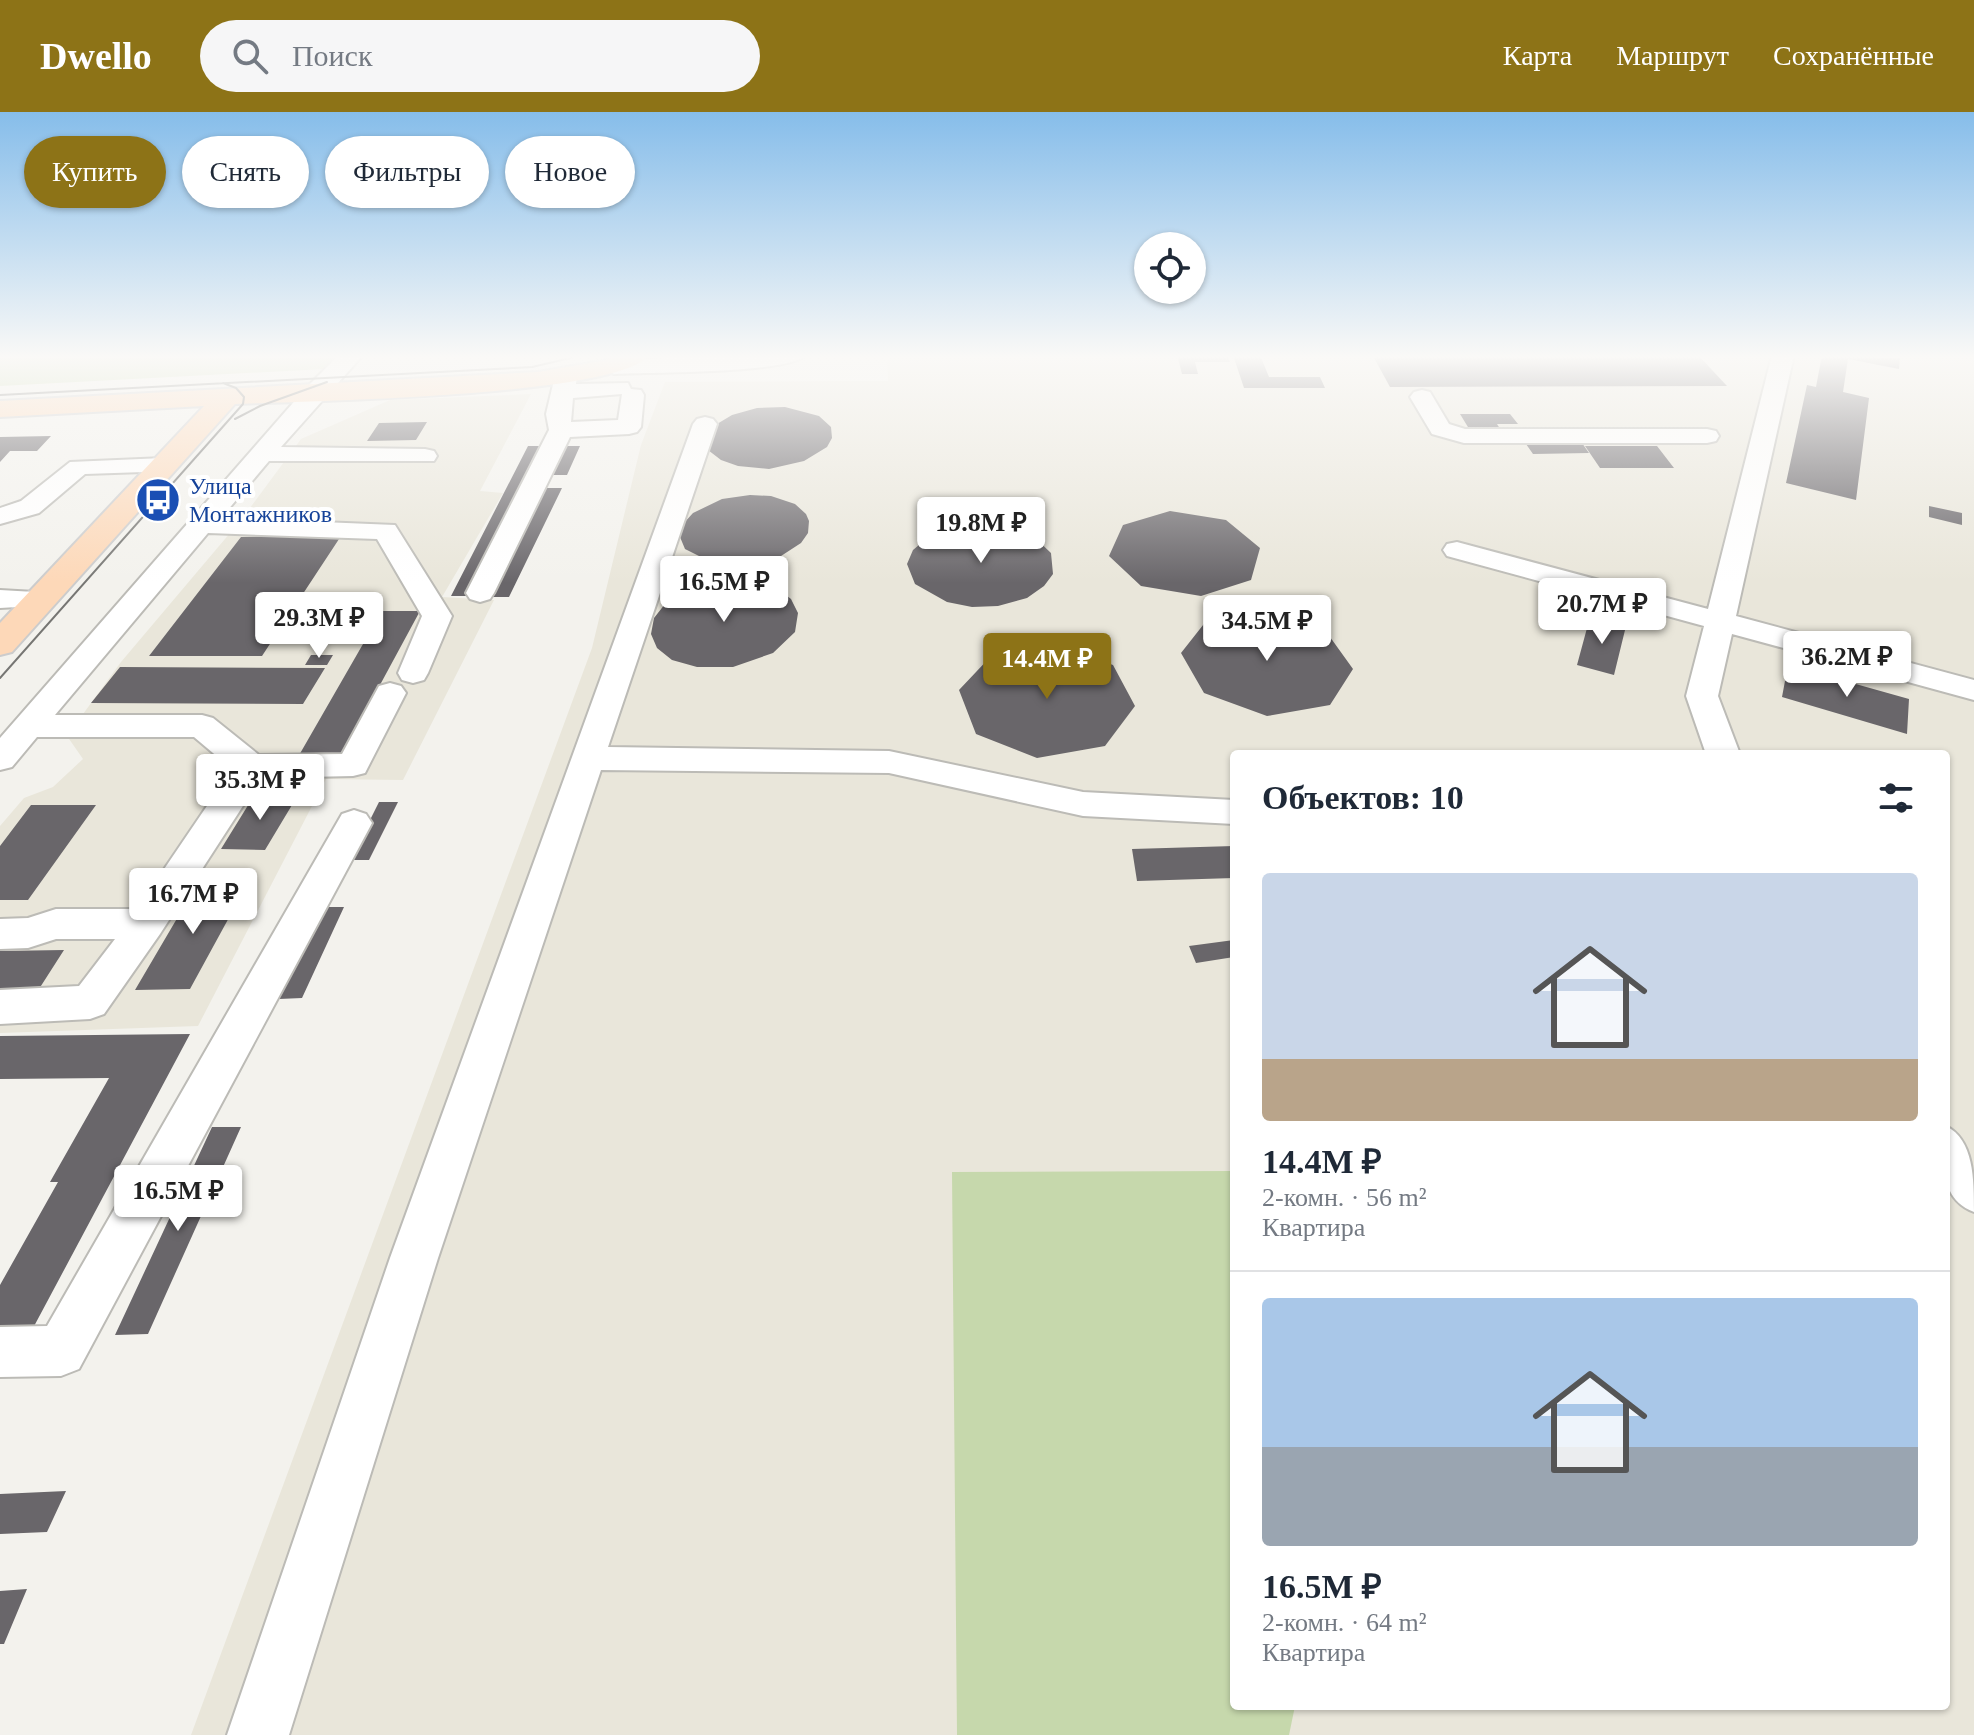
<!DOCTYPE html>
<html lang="ru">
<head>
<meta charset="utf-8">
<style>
  body { margin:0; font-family:"Times New Roman",serif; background:#f6f6f7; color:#1f2937; height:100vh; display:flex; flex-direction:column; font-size:30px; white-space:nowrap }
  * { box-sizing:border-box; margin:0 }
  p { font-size:26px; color:#747a83 }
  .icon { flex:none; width:44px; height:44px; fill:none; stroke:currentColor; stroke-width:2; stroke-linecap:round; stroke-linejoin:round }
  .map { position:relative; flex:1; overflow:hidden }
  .side { position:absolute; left:1230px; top:638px; width:720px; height:960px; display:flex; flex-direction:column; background:#fff; border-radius:8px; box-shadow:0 2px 6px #0004 }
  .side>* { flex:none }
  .top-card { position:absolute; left:24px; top:24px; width:760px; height:72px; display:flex; gap:16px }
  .fabs { position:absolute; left:1134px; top:120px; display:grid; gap:16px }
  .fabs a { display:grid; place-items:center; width:72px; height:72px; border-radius:50%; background:#fff; box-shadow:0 2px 6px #0004; font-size:40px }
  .price { position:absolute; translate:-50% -68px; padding:0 18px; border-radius:8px; background:#fff; color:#222; font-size:26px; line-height:52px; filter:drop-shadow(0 2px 4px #0008) }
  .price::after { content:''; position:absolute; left:50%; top:48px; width:24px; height:18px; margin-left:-12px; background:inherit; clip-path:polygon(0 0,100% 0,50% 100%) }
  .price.selected { background:#8d7317; color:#fff }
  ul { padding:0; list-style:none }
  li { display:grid; align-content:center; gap:16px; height:424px; padding:0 32px }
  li+li { border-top:2px solid #e0e1e3 }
  li span { display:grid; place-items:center; height:248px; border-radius:8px; color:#555 }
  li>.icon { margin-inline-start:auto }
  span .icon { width:144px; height:144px; fill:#fffc; stroke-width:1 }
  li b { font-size:34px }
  h2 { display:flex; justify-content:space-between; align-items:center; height:96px; padding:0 32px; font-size:34px }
  .chip { padding:0 28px; border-radius:36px; background:#fff; box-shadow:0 2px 6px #0004; font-size:28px; line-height:72px }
  .chip.selected { background:#8d7317; color:#fff }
  header { display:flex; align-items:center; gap:48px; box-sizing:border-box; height:112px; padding:0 40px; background:#8d7317; color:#fff }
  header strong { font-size:38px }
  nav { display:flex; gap:44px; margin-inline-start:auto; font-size:28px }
  .search { width:560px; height:72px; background:#f6f6f7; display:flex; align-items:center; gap:20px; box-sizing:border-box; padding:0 28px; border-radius:44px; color:#747a83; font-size:30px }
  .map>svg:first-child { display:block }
  .built { fill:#e9e6da; fill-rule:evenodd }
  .green { fill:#c6d8ac }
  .building { fill:#69666a }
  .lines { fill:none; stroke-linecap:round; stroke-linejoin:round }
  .minor-casing { stroke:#bcbbb6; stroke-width:4 }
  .major-casing { stroke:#ccc; stroke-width:4 }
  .minor { fill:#fff; fill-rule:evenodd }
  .major { fill:#fdd8b8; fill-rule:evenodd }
  .tram { stroke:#767673; stroke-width:2 }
  .labels { text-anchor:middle; stroke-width:8; stroke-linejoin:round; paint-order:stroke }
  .far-transit-label { font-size:24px; fill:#164399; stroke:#fff; text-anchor:start }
</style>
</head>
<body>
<header>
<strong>Dwello</strong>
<div class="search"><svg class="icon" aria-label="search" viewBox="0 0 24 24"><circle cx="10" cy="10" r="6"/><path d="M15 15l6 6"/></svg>Поиск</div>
<nav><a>Карта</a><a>Маршрут</a><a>Сохранённые</a></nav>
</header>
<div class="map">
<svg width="1974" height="1623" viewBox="0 0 1974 1623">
  <rect width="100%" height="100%" fill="#f3f2ed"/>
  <path class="built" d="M 887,243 L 1974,243 L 1974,1623 L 191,1623 L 592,536 L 641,333 L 665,270 L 888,269 ZM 1234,642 L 1946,642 L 1946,1594 L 1234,1594 Z
    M 531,282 L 480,379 L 503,381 L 442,485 L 494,488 L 403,668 L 326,667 L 198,914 L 0,921 L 0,714 L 24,686 L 53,675 L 83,647 L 67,624 L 121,550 L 241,408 L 301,327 L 390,288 Z"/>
  <path class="green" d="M 0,243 L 351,243 L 343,256 L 0,274 Z
    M 1234,1059 L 1234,1594 L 1295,1594 L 1289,1623 L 957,1623 L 952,1060 Z"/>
  <path class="building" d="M 1177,243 L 1227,243 L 1230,250 L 1195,250 L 1198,262 L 1182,262 Z
    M 1233,243 L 1260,243 L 1269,265 L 1320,265 L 1325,276 L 1244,276 Z
    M 1698,243 L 1727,274 L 1390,275 L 1373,244 Z
    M 1822,243 L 1900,246 L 1899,257 L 1848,247 L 1843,280 L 1869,286 L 1856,388 L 1786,371 L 1807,273 L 1816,275 Z
    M 785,295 L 819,304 L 831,315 L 832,326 L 827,335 L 804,349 L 769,357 L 738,354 L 721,348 L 708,338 L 717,312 L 732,303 L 757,296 Z
    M 1460,302 L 1510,302 L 1518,312 L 1497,312 L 1502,320 L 1471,320 Z
    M 427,310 L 416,328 L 367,329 L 379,311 Z
    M 51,324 L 37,339 L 10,339 L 0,350 L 0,325 Z
    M 1582,331 L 1589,341 L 1533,342 L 1526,332 Z
    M 528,334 L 542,334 L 467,484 L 451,484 Z
    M 566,334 L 580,334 L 567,363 L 552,363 Z
    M 1585,334 L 1657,334 L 1674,356 L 1600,356 Z
    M 546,376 L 562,376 L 509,485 L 491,485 Z
    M 750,383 L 771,384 L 795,392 L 806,402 L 809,409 L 808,421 L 801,431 L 781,444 L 748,452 L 713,451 L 685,437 L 680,425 L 683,412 L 693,401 L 722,387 Z
    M 1929,394 L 1962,401 L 1962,413 L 1929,405 Z
    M 1170,399 L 1226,408 L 1260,436 L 1251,468 L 1201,484 L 1141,474 L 1109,444 L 1123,413 Z
    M 977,411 L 1011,415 L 1032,423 L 1051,441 L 1053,462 L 1044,474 L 1027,486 L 998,494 L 972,495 L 947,490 L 915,472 L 907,452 L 913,438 L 932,422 L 953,415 Z
    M 341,424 L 262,544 L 149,544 L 241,425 Z
    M 732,468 L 756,470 L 777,476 L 791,487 L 798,501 L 795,520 L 773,541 L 733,555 L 697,555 L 672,548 L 657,536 L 651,522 L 654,506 L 665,492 L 682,480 L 706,472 Z
    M 382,499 L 420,499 L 341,645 L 298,645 Z
    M 1266,499 L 1325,518 L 1353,557 L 1330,593 L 1267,604 L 1204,581 L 1181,541 L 1207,508 Z
    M 1590,505 L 1626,514 L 1614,563 L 1577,553 Z
    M 1055,532 L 1113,553 L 1135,594 L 1105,634 L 1037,646 L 976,622 L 959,578 L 993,542 Z
    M 311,543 L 333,543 L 327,553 L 305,553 Z
    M 1788,553 L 1909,587 L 1907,622 L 1782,585 Z
    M 120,555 L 325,556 L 303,592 L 91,591 Z
    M 255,682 L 298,683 L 265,738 L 221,737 Z
    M 379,690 L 398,690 L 369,748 L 350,748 Z
    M 31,693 L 96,693 L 28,788 L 0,788 L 0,734 Z
    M 1234,734 L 1234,766 L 1137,769 L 1132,737 Z
    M 199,769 L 249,769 L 190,877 L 135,878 Z
    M 322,795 L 344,795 L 302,886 L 279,887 Z
    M 1234,828 L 1234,845 L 1196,851 L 1189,834 Z
    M 64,838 L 39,877 L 0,878 L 0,839 Z
    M 190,922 L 32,1218 L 0,1218 L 0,1173 L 58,1070 L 50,1070 L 109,966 L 0,967 L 0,924 Z
    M 212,1015 L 241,1015 L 148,1222 L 115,1223 Z
    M 66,1379 L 47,1420 L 0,1422 L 0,1382 Z
    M 27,1477 L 4,1532 L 0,1532 L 0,1479 Z"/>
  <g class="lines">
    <g class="minor-casing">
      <path id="minor" d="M 339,243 L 363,243 L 281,335 L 425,337 L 434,339 L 437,344 L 434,349 L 269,349 L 221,406 L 395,413 L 452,504 L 428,561 L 424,568 L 413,571 L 402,568 L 398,561 L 422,504 L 377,427 L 208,421 L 55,603 L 202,603 L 213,606 L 259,643 L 342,642 L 379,574 L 390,571 L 401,574 L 406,581 L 365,661 L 353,664 L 261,666 L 160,822 L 104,902 L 90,907 L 0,912 L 0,878 L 79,874 L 115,827 L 56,827 L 28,836 L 0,837 L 0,807 L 28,806 L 56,797 L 137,797 L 232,657 L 194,625 L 37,625 L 12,655 L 0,658 L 0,626 L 306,276 Z
        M 749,243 L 806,243 C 789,262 646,260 614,262 L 603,255 L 614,248 Z
        M 1772,243 L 1794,243 L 1736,504 L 1974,568 L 1974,588 L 1732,522 L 1718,584 L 1740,642 L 1706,642 L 1686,584 L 1704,514 L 1447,444 L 1443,438 L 1447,432 L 1457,430 L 1708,497 Z
        M 566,257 L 577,264 L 576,272 L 628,271 L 631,277 L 641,278 L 644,283 L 641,315 L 637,320 L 629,322 L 570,325 L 494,481 L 490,487 L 480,490 L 470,487 L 466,481 L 549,318 L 546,302 L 555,264 ZM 622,282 L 618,308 L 571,310 L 573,286 Z
        M 1422,278 L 1430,280 L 1449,312 L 1465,317 L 1707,317 L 1716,319 L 1719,324 L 1716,329 L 1707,331 L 1464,331 L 1432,322 L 1410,285 L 1414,280 Z
        M 705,305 L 713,307 L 717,312 L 608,635 L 889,639 L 1083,680 L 1234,688 L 1234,712 L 1083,704 L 889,661 L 601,658 L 438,1146 L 289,1623 L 227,1623 L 390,1146 L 693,312 L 697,307 Z
        M 164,346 L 173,349 L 177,354 L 173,359 L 85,362 L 39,401 L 0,412 L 0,396 L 21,389 L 70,350 Z
        M 0,478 L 52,481 L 56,487 L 52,493 L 0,496 Z
        M 354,698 L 366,702 L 372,711 L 79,1257 L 61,1264 L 0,1265 L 0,1215 L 47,1214 L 342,702 Z
        M 1946,1014 C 1974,1028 1974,1067 1974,1100 C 1936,1085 1946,1048 1946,1014 Z"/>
    </g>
    <g class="major-casing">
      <path id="major" d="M 617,243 L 649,243 C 620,285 299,289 235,292 L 12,540 L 0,543 L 0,511 L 204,294 L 0,305 L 0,289 L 538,260 L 607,248 Z"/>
    </g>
    <use href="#minor" class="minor"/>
    <use href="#major" class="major"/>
    <path class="tram" d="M 0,283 L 532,255 L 583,243
      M 235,307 L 260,294 L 327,270
      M 0,566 L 243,292 L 244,285 L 236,276 L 223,271"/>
  </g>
  <linearGradient id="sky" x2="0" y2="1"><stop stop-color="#86bdea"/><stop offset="0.52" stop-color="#faf9f7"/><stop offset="1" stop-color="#faf9f7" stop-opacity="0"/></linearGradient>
  <rect width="1974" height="471" fill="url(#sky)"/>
  <defs>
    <g id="bus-disc" transform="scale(2.3)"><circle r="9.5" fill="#1a4fb4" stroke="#fff"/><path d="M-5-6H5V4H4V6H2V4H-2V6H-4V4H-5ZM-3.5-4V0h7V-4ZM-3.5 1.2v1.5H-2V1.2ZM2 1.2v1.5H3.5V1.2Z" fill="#fff"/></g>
  </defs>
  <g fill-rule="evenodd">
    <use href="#bus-disc" x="158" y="388"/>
  </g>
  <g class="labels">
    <g class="far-transit-label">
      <text x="189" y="382">Улица<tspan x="189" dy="28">Монтажников</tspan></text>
    </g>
  </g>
</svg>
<div class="fabs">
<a><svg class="icon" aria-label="locate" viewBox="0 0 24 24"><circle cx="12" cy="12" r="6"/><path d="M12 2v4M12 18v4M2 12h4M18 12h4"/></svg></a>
</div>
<b class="price" style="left:981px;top:453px">19.8M ₽</b>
<b class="price" style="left:724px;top:512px">16.5M ₽</b>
<b class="price" style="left:1602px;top:534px">20.7M ₽</b>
<b class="price" style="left:319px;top:548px">29.3M ₽</b>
<b class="price" style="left:1267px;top:551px">34.5M ₽</b>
<b class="price" style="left:1847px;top:587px">36.2M ₽</b>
<b class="price selected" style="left:1047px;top:589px">14.4M ₽</b>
<b class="price" style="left:260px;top:710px">35.3M ₽</b>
<b class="price" style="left:193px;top:824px">16.7M ₽</b>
<b class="price" style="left:178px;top:1121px">16.5M ₽</b>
<div class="top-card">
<a class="chip selected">Купить</a>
<a class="chip">Снять</a>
<a class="chip">Фильтры</a>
<a class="chip">Новое</a>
</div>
<section class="side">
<h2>Объектов: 10<svg class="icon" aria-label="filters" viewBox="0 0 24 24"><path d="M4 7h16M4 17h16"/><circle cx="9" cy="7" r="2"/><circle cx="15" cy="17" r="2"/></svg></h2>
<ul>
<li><span style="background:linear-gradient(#c9d6e8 75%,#b9a48a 0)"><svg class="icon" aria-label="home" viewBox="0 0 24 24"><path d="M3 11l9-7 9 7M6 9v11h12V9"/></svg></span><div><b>14.4M ₽</b><p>2-комн. · 56 m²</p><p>Квартира</p></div></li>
<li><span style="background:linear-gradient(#a9c7e8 60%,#9aa5b1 0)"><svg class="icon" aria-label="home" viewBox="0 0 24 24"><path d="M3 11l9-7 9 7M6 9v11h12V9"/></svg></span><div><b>16.5M ₽</b><p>2-комн. · 64 m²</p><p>Квартира</p></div></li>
</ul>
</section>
</div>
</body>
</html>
